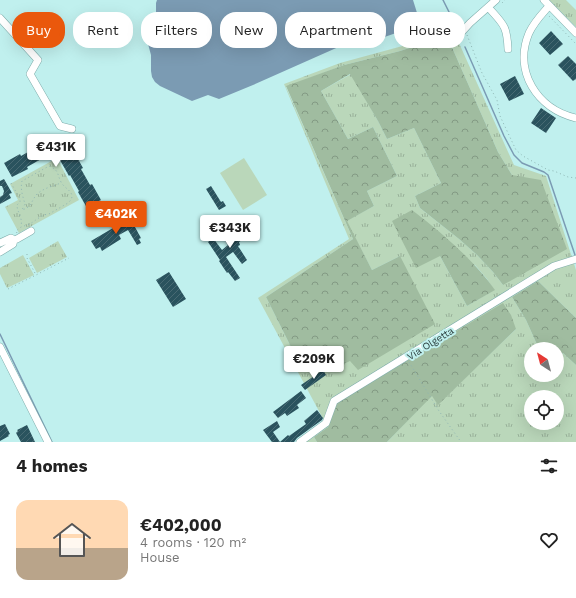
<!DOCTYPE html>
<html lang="en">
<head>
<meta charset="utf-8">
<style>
  body { margin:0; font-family:"Work Sans",sans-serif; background:#f2f2f2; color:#222; height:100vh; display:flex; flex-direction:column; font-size:15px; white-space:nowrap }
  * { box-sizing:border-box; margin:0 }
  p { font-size:13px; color:#767676 }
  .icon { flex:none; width:22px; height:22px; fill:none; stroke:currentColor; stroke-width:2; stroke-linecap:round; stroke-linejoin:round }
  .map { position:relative; height:442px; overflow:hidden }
  .side { display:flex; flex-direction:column; background:#fff; flex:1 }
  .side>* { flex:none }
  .hud { position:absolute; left:12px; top:12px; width:552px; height:36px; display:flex; gap:8px }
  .needle { width:26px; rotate:324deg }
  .fabs { position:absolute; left:524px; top:342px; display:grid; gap:8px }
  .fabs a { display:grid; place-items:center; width:40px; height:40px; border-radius:50%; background:#fff; box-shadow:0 4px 16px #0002; font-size:20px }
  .price { position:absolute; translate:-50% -34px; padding:0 9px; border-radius:4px; background:#fff; color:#222; font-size:13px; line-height:26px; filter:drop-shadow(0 1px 2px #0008) }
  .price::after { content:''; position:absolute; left:50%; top:24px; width:12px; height:9px; margin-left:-6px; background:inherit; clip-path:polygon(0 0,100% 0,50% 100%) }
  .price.selected { background:#ea580c; color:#fff }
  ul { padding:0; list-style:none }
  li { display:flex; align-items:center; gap:12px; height:100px; padding:0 16px }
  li+li { border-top:1px solid #e0e0e0 }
  li span { display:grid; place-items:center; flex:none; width:112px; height:80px; border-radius:12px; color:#555 }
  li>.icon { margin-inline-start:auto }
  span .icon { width:48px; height:48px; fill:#fffc; stroke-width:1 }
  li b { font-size:17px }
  h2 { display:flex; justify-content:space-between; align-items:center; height:48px; padding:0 16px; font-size:17px }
  .pill { padding:0 14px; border-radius:16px; background:#fff; box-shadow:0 4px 16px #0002; font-size:14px; line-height:36px }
  .pill.selected { background:#ea580c; color:#fff }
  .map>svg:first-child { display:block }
  .grass { fill:url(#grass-tufts); fill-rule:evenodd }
  .forest { fill:url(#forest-crowns) }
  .pitch { fill:#bad7ba }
  .water { fill:#7b9bb3 }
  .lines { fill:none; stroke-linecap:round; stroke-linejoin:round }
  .stream { stroke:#7b9bb3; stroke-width:1.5 }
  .building { fill:url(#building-hatch) }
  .minor-casing { stroke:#7eadab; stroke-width:8 }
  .path { stroke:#8eb5b3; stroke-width:1; stroke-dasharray:1 3; stroke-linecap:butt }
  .minor { stroke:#fff; stroke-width:7 }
  .labels { text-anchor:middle; stroke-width:4; stroke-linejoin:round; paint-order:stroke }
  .street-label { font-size:10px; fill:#2d4040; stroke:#c0f0ee }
</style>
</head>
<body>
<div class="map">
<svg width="576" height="442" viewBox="0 0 576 442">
  <defs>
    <pattern id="grass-tufts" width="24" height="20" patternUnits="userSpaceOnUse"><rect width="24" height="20" fill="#bad7ba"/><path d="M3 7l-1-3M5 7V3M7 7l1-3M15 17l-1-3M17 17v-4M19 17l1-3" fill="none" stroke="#98b099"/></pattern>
    <pattern id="forest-crowns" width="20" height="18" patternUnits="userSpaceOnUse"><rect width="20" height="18" fill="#a0bca0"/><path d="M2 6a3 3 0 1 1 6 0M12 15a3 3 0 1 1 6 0" fill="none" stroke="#839a84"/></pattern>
    <pattern id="building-hatch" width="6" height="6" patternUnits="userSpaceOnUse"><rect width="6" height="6" fill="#2a535e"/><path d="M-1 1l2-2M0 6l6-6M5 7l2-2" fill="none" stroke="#486a73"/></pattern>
  </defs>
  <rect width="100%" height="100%" fill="#c0f0ee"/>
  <path class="grass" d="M 549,0 L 566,0 L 576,10 L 576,27 Z
    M 454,32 L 514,165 L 546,176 L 576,270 L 576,318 L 538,281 L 512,297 L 526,320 L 539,349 L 531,349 L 531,375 L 557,375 L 557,358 L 563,353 L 576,365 L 576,442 L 387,442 L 432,395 L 438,404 L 516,329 L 337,403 L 328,427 L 314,437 L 317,442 L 306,442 L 327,426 L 258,298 L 349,239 L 284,84 L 340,63 ZM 447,36 L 498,152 L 512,175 L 503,285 L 493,272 L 477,255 L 459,239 L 420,208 L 415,196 L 441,183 L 414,128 L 387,139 L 378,121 L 351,74 L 321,91 L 348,139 L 373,127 L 397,176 L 367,191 L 374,206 L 346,221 L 372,270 L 400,256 L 298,361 L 266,297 L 353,239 L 286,87 L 344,65 L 400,51 ZM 440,256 L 475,265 L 487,279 L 494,290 L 467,306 ZM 531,397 L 557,397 L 557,423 L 531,423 Z
    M 57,158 L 79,200 L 19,233 L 5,207 L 18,200 L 10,184 Z
    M 58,241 L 67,257 L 37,273 L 29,258 Z
    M 23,255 L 34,275 L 7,288 L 0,274 L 0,268 Z"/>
  <path class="forest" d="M 447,36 L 498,152 L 512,175 L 541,180 L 567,249 L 503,285 L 493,272 L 477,255 L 459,239 L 420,208 L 415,196 L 441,183 L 414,128 L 387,139 L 378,121 L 350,74 L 321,91 L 348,139 L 373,127 L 397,176 L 367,191 L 374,206 L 347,221 L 372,270 L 400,256 L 435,324 L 358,370 L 350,361 L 333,369 L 326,357 L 298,361 L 266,297 L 353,239 L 286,86 L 344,65 L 400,51 Z
    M 412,210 C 443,234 472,258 495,290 L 467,306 L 440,256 L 416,268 L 392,221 Z
    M 538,281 L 576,318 L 576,365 L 563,353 L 557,358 L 557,349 L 539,349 L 526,320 L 512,297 Z
    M 503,303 L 511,315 L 516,329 L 438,405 L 432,396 L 387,442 L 317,442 L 314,437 L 328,427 L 337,403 Z"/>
  <path class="pitch" d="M 244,158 L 267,195 L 243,210 L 220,173 Z"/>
  <path class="water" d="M 157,0 L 413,0 L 418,16 L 403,26 L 396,33 L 376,40 L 343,45 L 253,85 L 219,99 L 208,95 L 192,101 L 160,86 L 155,82 L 152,77 L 151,71 L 151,55 L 148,44 L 156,23 L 156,3 Z"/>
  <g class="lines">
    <path class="stream" d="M 443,0 L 456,26
      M 465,47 L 504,136 L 514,155 L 522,163 L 544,172 L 548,175 L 575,255
      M 0,334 L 52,442"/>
  </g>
  <path class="building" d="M 551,31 L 563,44 L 550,55 L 539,43 Z
    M 568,56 L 576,64 L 576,79 L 573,81 L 558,65 Z
    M 515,76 L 524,94 L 509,101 L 500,84 Z
    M 541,108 L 556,118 L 546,133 L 531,123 Z
    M 53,136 L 64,157 L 74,152 L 83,168 L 81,169 L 90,185 L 92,184 L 101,200 L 87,208 L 78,192 L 79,191 L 70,175 L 69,176 L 56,153 L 44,160 L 43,158 L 27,167 L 28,169 L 12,177 L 4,163 L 20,154 L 21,156 L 37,147 L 36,145 Z
    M 4,179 L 12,193 L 9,194 L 11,198 L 0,204 L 0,197 L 3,195 L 4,191 L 2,186 L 0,186 L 0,181 Z
    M 211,186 L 221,202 L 223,201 L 226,206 L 219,210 L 206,189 Z
    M 130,218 L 141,238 L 139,239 L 141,243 L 137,245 L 128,230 L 119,235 L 121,239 L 102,251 L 100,247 L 96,249 L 91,241 Z
    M 240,225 L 248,236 L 239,242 L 240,245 L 238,246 L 247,260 L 242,264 L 233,252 L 226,257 L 240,278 L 235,281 L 228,272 L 227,273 L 219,261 L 220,260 L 208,242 L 213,238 L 222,250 L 228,245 L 220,234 L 228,227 L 231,231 Z
    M 169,272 L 186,299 L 173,307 L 156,280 Z
    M 323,370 L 326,375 L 305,390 L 301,385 Z
    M 301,391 L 306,398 L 297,405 L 299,408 L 287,416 L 285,413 L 278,418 L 273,412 Z
    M 317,410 L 323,418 L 322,420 L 297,438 L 294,442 L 272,442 L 263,430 L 277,421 L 280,427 L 273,432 L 280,442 L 288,435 L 289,436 L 306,424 L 304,421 Z
    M 5,424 L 10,434 L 8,435 L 9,436 L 0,441 L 0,426 Z
    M 27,425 L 35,442 L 21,442 L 16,433 L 18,431 L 17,430 Z"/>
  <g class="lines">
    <g class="minor-casing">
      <path id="minor" d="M 544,0 L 576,33
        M 549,6 C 542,14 534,22 529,33 C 513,71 537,109 576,118
        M 488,7 C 503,24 507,25 508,49
        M 0,18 L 38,60 L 30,74 L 60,126 L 72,129
        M 460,34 L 470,23 L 496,0
        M 17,239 L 31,231
        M 0,243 L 11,238 L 14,240 L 13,244 L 0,252
        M 0,347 L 48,442
        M 300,442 L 326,423 L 334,401 L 554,266 L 576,259"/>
    </g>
    <path class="path" d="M 502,3 L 505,0
      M 549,16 L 576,44
      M 467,35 L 482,73 L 497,100 L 500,116 L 516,150 L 523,156 L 548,170 L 554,171 L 568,177 L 576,178
      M 11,183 L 20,199 L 20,202 L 17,205 C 17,212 23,218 21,226
      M 17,233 L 16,231 L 21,227 L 30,224 L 43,215 L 49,214 L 68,203 C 79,193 64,189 61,182 C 57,174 59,170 49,166 L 22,181 C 20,189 23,197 25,204 L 22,210 C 32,207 31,201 37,194 C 44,188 53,186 61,183
      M 27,254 L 27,258 L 36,275
      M 8,289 L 36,275 L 69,258
      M 409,362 L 439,411 L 461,442"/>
    <use href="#minor" class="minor"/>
  </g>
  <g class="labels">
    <g class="street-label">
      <text transform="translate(430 343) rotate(-32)" y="4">Via Olgetta</text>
    </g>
  </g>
</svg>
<div class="fabs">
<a><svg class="needle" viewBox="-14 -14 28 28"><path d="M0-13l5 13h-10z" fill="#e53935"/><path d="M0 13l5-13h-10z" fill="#767676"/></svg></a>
<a><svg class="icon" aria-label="locate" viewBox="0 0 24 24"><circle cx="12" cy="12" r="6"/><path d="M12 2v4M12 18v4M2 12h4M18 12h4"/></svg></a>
</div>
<b class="price" style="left:56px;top:168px">€431K</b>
<b class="price selected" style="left:116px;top:235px">€402K</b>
<b class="price" style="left:230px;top:249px">€343K</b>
<b class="price" style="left:314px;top:380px">€209K</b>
<div class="hud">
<a class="pill selected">Buy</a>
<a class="pill">Rent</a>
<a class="pill">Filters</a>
<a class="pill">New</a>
<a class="pill">Apartment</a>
<a class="pill">House</a>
</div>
</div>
<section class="side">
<h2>4 homes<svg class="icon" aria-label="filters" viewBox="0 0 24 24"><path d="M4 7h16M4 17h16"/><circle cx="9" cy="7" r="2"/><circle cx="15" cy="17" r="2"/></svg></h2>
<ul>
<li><span style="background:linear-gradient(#ffd9b3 60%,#b9a48a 0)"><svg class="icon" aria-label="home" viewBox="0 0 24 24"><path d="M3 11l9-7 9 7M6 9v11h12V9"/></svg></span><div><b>€402,000</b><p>4 rooms · 120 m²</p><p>House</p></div><svg class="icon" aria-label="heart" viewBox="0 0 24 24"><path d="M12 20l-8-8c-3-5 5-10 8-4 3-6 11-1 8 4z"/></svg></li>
</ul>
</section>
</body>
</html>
